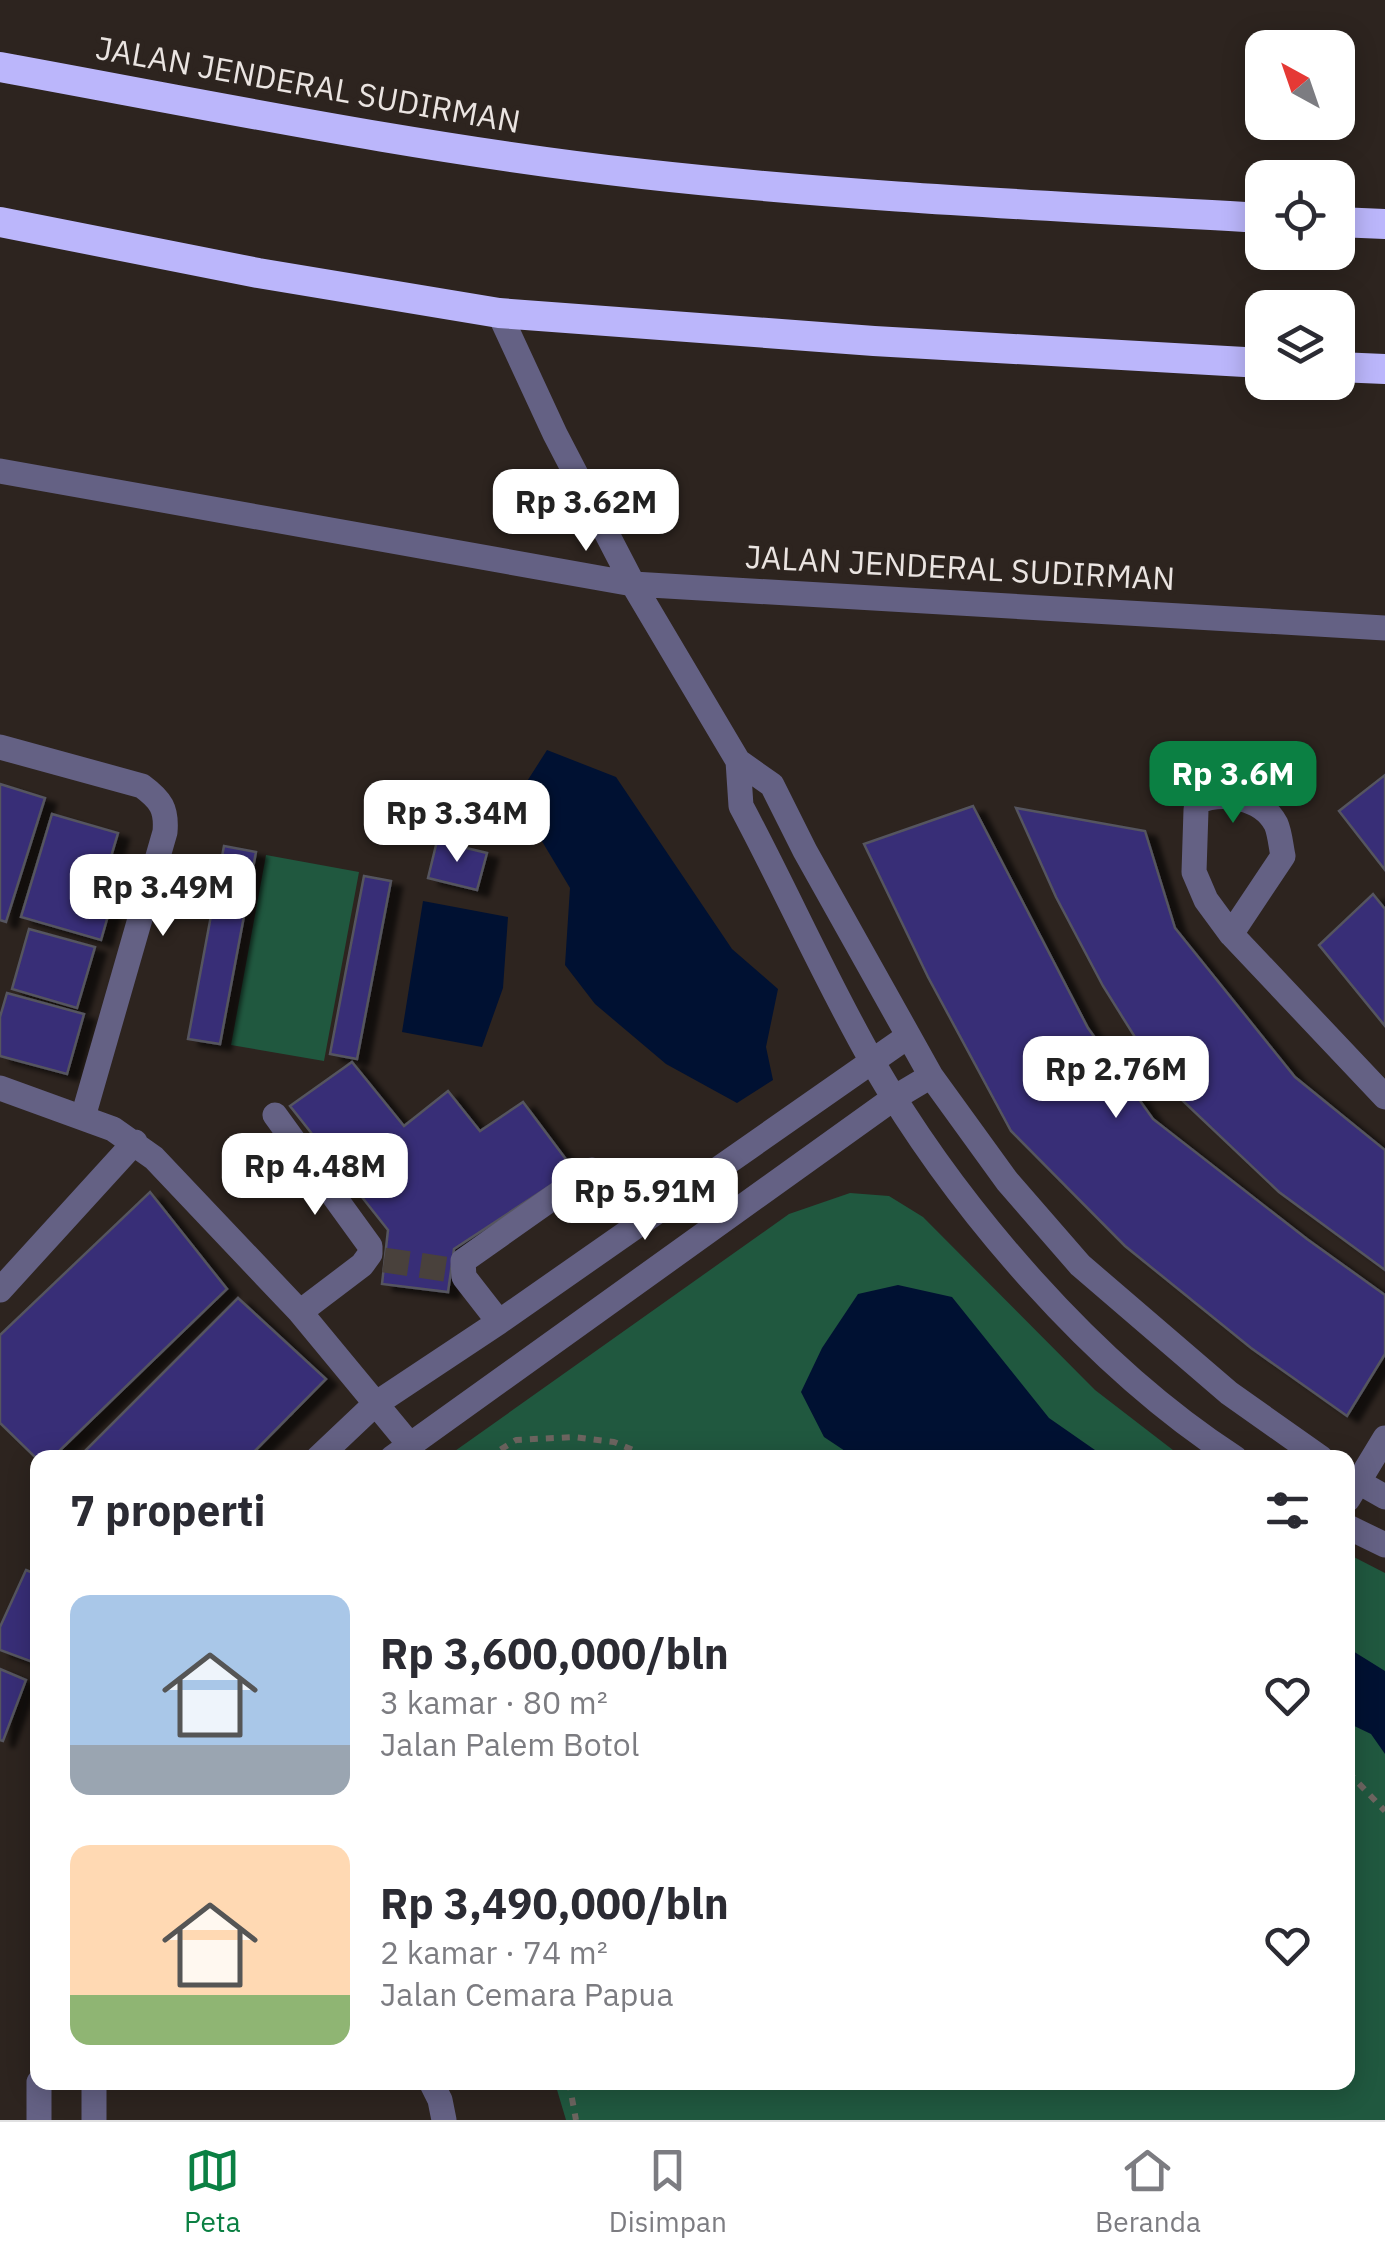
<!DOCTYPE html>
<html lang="id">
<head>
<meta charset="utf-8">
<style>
  body { margin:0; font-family:"IBM Plex Sans",sans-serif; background:#f7f7f7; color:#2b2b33; height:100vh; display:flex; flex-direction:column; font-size:38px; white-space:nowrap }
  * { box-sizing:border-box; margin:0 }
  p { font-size:32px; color:#7c7c81 }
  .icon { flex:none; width:55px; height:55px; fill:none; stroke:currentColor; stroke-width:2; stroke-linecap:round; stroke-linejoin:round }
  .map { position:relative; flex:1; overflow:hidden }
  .details { position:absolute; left:30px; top:1450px; width:1325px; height:640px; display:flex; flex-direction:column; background:#fff; border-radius:20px; box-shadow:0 5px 25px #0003 }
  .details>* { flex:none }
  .needle { width:65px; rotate:320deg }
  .buttons { position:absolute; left:1245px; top:30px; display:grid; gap:20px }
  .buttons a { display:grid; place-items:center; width:110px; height:110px; border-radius:20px; background:#fff; box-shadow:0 5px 25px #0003; font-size:50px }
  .price { position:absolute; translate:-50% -85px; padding:0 22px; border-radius:20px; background:#fff; color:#222; font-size:32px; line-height:65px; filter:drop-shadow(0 2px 5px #0008) }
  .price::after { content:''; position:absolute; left:50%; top:60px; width:30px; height:22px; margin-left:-15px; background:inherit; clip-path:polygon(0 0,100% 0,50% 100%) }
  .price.active { background:#0b8043; color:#fff }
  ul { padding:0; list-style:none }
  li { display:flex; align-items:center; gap:30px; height:250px; padding:0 40px }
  li span { display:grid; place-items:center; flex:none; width:280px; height:200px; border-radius:20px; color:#555 }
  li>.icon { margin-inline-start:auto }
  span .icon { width:120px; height:120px; fill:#fffc; stroke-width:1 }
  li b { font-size:42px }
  h2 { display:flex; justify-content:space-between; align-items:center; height:120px; padding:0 40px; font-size:42px }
  .tabs { display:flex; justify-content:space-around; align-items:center; height:140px; border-top:2px solid #e1e1e2; background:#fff; font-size:28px; color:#7c7c81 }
  .tabs a { display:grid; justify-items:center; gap:5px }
  .tabs .active { color:#0b8043 }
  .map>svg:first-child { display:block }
  .green { fill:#20583f }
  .water { fill:#001132 }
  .building { fill:#392d77; stroke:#55555f; stroke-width:2.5; filter:url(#shadow) }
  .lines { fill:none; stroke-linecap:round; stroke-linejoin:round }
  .minor-tunnel { stroke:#49413c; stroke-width:25; stroke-dasharray:25 12; stroke-linecap:butt }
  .path { stroke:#6d6560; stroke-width:6; stroke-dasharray:8 8; stroke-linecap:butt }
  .minor { stroke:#646184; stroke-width:25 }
  .highway { stroke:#bbb6fb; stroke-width:30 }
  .labels { text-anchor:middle; stroke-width:10; stroke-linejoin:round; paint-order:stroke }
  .street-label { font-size:32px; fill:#eae4e1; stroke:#2d241f }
</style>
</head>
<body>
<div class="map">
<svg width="1385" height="2120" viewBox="0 0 1385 2120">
  <defs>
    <filter id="shadow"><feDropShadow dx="11" dy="6" stdDeviation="2.5" flood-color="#0009"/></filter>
  </defs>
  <rect width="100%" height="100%" fill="#2d241f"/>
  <path class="green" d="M 266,855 L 359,872 L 324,1061 L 231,1045 Z
    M 850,1193 L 889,1196 L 923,1217 L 1095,1390 L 1182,1457 L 445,1458 L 789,1214 Z
    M 1348,1554 L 1385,1573 L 1385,2120 L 566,2120 L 555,2083 L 1348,2082 Z"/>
  <path class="water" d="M 547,750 L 616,777 L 732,949 L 778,989 L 766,1047 L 773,1080 L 737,1103 L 666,1064 L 595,1004 L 565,965 L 570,888 L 534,828 L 510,808 Z
    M 423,901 L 508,917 L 503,988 L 482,1047 L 402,1032 Z
    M 898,1285 L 952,1297 L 1049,1418 L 1105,1457 L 854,1457 L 824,1437 L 801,1392 L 822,1348 L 858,1294 Z
    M 1348,1648 L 1385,1671 L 1385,1754 L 1371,1734 L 1348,1723 Z"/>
  <path class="building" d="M 1385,775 L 1385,870 L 1339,811 Z
    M 0,784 L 45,798 L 6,922 L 0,920 Z
    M 973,806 L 1088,1028 L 1153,1119 L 1307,1239 L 1385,1295 L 1385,1354 L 1347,1416 L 1251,1348 L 1125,1246 L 1011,1131 L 928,977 L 864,844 Z
    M 1016,808 L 1145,831 L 1175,928 L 1295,1077 L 1385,1150 L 1385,1270 L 1279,1192 L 1163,1082 L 1103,986 L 1056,897 Z
    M 52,814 L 118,833 L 105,877 L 118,881 L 101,940 L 21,917 Z
    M 437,841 L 487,853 L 477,890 L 428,878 Z
    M 224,846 L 256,852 L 220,1044 L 188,1039 Z
    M 364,876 L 391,881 L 357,1059 L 330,1054 Z
    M 1373,894 L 1385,909 L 1385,1026 L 1319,945 Z
    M 29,929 L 95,947 L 77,1008 L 12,989 Z
    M 7,993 L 84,1014 L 67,1074 L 0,1056 L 0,1017 Z
    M 352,1062 L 404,1126 L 448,1091 L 480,1131 L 523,1102 L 574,1170 L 454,1249 L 448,1292 L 382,1284 L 388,1230 L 290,1106 Z
    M 150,1192 L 227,1289 L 52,1458 L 38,1460 L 0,1423 L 0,1335 Z
    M 238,1298 L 326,1379 L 248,1458 L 78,1458 Z
    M 26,1570 L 38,1575 L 38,1664 L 0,1650 L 0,1627 Z
    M 0,1669 L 26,1680 L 3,1741 L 0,1740 Z"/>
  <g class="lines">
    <path class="minor-tunnel" d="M 384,1260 L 451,1270"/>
    <path class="path" d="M 487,1458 L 516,1440 L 574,1437 L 614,1442 L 652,1458
      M 1348,1772 L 1385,1811
      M 569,2082 L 576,2120"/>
    <path class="minor" d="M 499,313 L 555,434 L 633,584 L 738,761 L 772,785 L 805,851 L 931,1076 L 1007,1181 L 1080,1265 L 1229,1393 L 1321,1458
      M 0,471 L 633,584 L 1385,628
      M 0,747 L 142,786 C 161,800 167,809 165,832 L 83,1117
      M 738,761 L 741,806 C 786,890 825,979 873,1063 C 957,1208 1093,1366 1235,1458
      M 1231,934 L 1283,856 C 1281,847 1280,833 1276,824 C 1262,797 1222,791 1197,802 L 1196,810 L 1194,872 L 1206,900 L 1231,934 L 1385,1097
      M 0,1088 L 113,1129 L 154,1158 L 300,1312 L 410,1445
      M 275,1115 L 370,1246 L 370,1254 L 362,1265 L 300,1312
      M 0,1290 L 135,1142
      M 499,1322 L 464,1277 L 463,1261 L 592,1170
      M 318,1458 L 374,1405 L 499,1322 L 907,1037
      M 392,1458 L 894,1098 L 931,1076
      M 1348,1476 L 1385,1497
      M 1348,1499 L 1385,1438
      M 1348,1527 L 1385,1545
      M 94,2082 L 94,2120
      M 431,2082 L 440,2100 L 444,2120
      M 39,2120 L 39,2082"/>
    <path class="highway" d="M 0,67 C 213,106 427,150 643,174 C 849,197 1056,206 1262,218
      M 0,222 L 258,273 L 499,313 L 874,341 L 1262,363
      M 1338,222 L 1385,224
      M 1338,367 L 1385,369"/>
  </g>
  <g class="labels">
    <g class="street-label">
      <text transform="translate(308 85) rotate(10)" y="11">JALAN JENDERAL SUDIRMAN</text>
      <text transform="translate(960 568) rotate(3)" y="11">JALAN JENDERAL SUDIRMAN</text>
    </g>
  </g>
</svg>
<div class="buttons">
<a><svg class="needle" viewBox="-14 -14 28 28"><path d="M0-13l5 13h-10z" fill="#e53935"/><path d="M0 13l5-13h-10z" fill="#7c7c81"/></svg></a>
<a><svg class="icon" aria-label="locate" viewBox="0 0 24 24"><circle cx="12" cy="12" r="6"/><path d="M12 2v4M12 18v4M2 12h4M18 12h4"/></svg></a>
<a><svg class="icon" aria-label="layers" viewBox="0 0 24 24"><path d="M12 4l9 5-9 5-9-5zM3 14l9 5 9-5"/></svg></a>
</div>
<b class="price" style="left:586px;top:554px">Rp 3.62M</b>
<b class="price active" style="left:1233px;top:826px">Rp 3.6M</b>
<b class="price" style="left:457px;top:865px">Rp 3.34M</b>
<b class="price" style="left:163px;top:939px">Rp 3.49M</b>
<b class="price" style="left:1116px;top:1121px">Rp 2.76M</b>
<b class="price" style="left:315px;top:1218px">Rp 4.48M</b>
<b class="price" style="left:645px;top:1243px">Rp 5.91M</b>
<section class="details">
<h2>7 properti<svg class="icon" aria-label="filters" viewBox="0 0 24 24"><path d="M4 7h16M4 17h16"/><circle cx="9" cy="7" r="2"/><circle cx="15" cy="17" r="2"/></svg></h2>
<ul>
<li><span style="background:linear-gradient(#a9c7e8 75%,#9aa5b1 0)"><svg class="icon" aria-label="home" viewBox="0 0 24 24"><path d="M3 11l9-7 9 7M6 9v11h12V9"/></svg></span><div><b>Rp 3,600,000/bln</b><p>3 kamar · 80 m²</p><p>Jalan Palem Botol</p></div><svg class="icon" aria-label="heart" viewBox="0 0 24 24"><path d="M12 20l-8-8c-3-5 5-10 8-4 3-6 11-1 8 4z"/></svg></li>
<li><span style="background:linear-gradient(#ffd9b3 75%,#8fb573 0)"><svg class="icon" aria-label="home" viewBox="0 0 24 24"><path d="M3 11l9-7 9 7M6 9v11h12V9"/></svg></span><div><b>Rp 3,490,000/bln</b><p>2 kamar · 74 m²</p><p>Jalan Cemara Papua</p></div><svg class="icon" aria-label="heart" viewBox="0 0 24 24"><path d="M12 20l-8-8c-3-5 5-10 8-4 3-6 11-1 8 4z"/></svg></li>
</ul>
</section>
</div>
<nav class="tabs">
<a class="active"><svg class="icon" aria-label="map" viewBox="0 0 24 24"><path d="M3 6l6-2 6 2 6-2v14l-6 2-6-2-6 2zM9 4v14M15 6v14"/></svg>Peta</a>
<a><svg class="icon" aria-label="saved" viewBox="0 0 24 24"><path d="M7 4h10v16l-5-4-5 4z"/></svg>Disimpan</a>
<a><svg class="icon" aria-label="home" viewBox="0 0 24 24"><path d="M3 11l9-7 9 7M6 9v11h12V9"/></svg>Beranda</a>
</nav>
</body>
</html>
